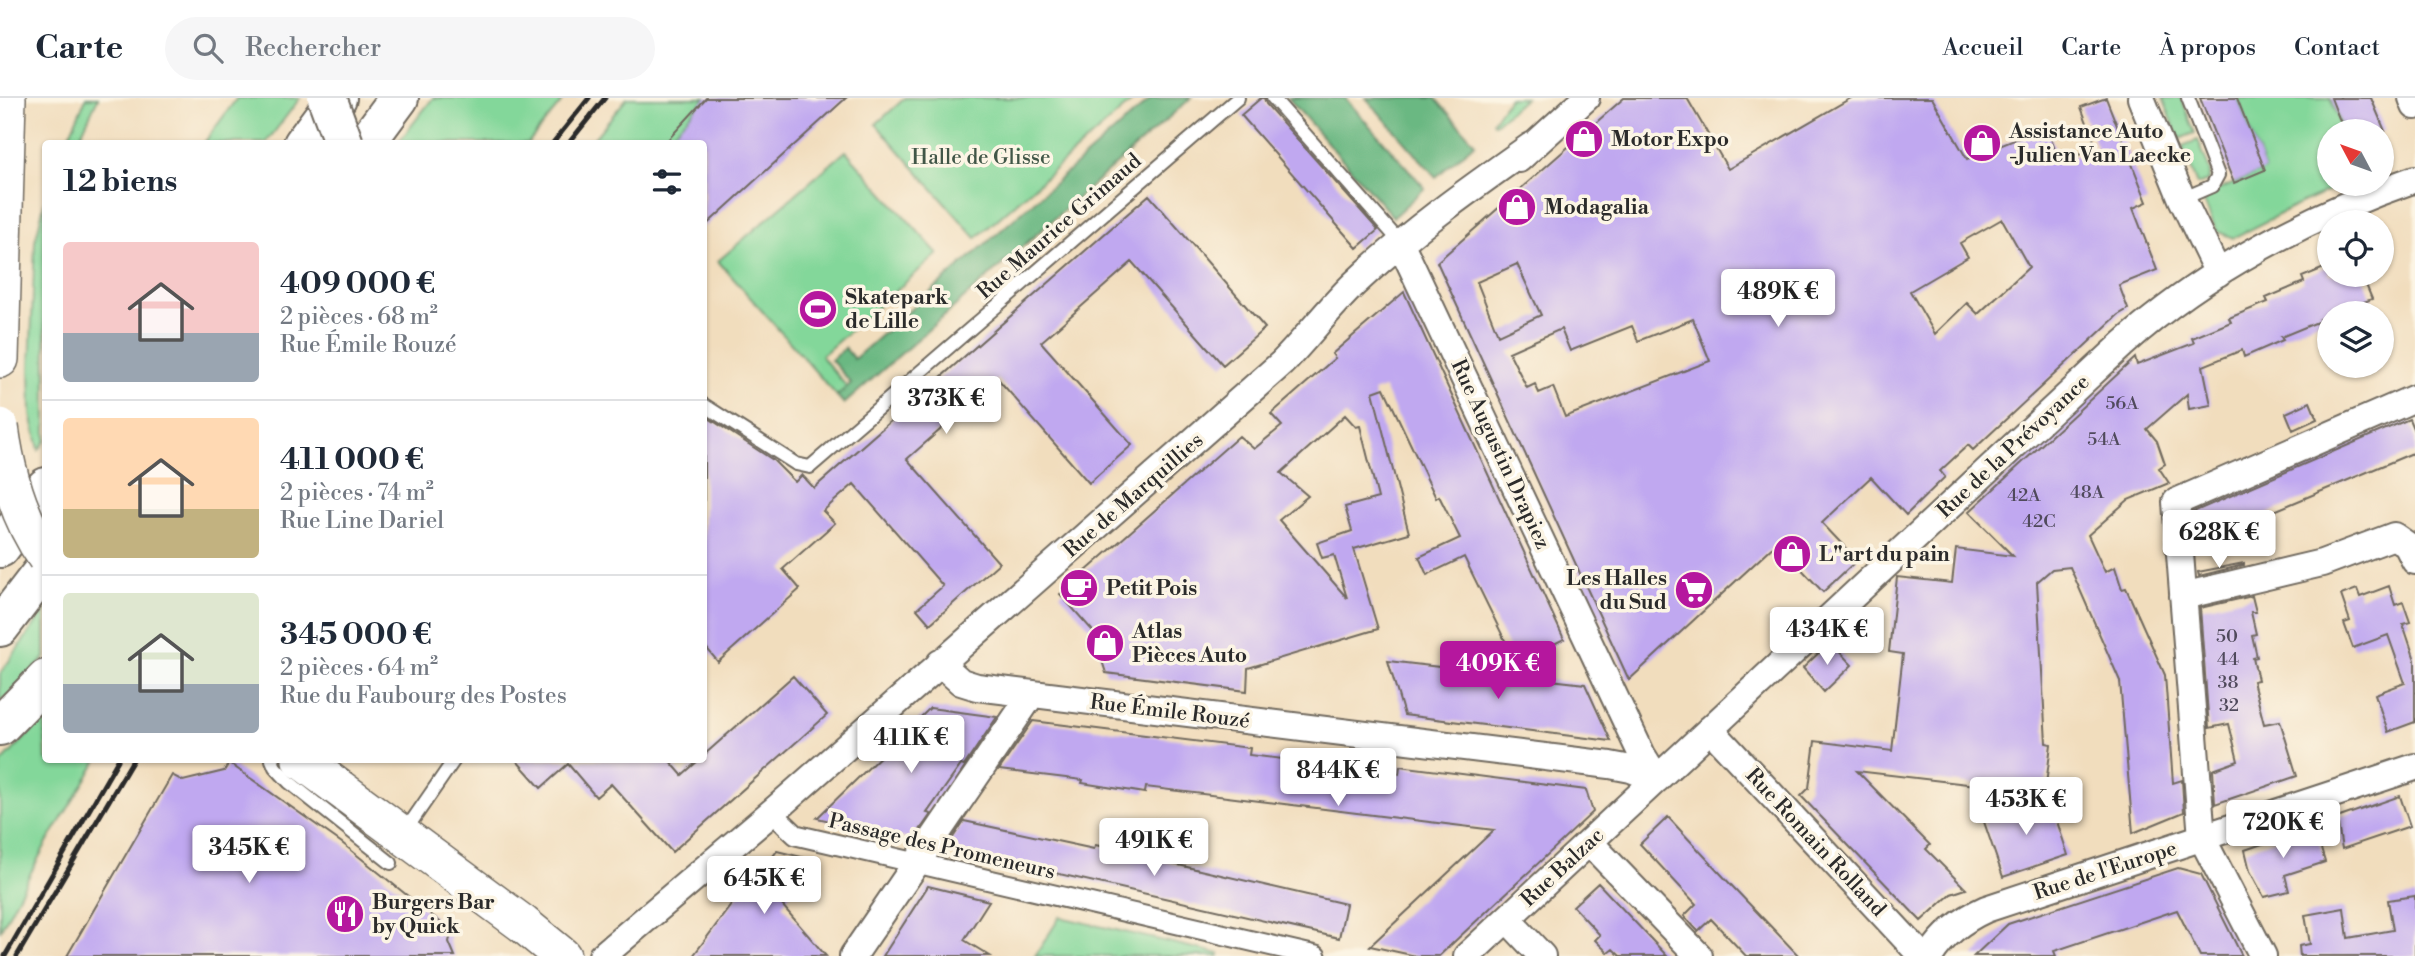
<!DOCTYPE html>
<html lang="fr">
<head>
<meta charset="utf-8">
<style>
  body { margin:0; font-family:"Libre Bodoni",serif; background:#f6f6f7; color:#1f2937; height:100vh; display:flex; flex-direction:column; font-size:26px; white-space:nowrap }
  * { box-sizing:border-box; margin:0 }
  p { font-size:23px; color:#747a83 }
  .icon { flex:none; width:38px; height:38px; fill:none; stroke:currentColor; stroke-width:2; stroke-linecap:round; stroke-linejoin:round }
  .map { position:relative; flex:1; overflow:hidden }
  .drawer { position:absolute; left:42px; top:42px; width:665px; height:623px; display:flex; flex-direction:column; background:#fff; border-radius:7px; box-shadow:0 2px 5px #0004 }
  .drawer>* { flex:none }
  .needle { width:46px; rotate:311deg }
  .controls { position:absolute; left:2317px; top:21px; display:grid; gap:14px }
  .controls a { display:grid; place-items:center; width:77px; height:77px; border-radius:50%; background:#fff; box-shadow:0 2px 5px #0004; font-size:35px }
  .price { position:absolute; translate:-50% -60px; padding:0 16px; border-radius:7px; background:#fff; color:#222; font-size:23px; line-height:46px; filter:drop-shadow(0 2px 4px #0008) }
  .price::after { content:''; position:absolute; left:50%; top:42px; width:21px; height:16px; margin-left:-10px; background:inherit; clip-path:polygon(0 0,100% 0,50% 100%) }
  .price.current { background:#b5179e; color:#fff }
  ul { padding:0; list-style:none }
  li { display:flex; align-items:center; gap:21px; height:175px; padding:0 21px }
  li+li { border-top:2px solid #e0e1e3 }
  li span { display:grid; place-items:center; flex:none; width:196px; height:140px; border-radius:7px; color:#555 }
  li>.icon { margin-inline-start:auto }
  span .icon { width:84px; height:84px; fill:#fffc; stroke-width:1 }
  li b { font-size:30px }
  h2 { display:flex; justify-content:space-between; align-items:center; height:84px; padding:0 21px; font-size:30px }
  header { display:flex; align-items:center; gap:42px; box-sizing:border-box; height:98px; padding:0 35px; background:#fff; border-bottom:2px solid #e0e1e3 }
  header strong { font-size:33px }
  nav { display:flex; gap:38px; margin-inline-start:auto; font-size:24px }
  .search { width:490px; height:63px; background:#f6f6f7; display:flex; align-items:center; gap:18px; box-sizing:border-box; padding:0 24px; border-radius:38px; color:#747a83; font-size:26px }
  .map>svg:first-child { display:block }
  .green { fill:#83d79a; stroke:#578162; stroke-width:2 }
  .forest { fill:#6ab882; stroke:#4a7256; stroke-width:2 }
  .building { fill:#c0a8f0; fill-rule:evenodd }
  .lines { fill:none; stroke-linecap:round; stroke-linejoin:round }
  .service-casing { stroke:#70695e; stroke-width:16 }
  .pedestrian-casing { stroke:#70695e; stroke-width:23 }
  .minor-casing { stroke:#70695e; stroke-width:30 }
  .secondary-casing { stroke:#70695e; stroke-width:40 }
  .motorway-casing { stroke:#70695e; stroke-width:42 }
  .service { stroke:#fff; stroke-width:12 }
  .pedestrian { stroke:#fff; stroke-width:19 }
  .minor { stroke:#fff; stroke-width:26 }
  .secondary { stroke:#fff; stroke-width:37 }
  .motorway { stroke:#fff; stroke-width:38 }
  .rail { stroke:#2b2b2b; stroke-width:5 }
  .secondary-bridge-casing { stroke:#70695e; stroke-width:40; stroke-linecap:butt }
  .motorway-bridge-casing { stroke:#70695e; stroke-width:42; stroke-linecap:butt }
  .secondary-bridge { stroke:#fff; stroke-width:37 }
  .motorway-bridge { stroke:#fff; stroke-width:38 }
  .labels { text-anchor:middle; stroke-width:7; stroke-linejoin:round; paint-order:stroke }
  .number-label { font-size:18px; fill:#504a5c }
  .poi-label { font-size:21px; font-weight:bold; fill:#2b2b2b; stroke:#fcf5e5; text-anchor:start }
  .park-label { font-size:21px; fill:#415647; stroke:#fcf5e5 }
  .street-label { font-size:21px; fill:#2b2b2b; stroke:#fcf5e5 }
</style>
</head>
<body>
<header>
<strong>Carte</strong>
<div class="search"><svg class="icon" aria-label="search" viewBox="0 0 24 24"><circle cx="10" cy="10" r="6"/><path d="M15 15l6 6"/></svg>Rechercher</div>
<nav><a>Accueil</a><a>Carte</a><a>À propos</a><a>Contact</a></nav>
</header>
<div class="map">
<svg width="2415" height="858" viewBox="0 0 2415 858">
  <rect width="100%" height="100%" fill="#fcf5e5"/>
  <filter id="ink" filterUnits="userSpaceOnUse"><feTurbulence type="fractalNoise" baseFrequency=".0143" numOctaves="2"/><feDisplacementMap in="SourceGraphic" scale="14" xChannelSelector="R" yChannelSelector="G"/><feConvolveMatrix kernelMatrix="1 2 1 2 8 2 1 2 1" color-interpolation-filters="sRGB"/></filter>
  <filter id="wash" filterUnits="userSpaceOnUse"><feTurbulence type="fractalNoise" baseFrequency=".00686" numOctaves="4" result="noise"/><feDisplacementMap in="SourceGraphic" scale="28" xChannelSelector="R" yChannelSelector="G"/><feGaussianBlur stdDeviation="1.57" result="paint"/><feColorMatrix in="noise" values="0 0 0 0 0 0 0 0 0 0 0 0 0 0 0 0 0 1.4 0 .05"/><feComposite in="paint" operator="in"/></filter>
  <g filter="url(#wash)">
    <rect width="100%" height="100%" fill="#f1ddbd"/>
    <path class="green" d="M 86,0 L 98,0 L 77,45 L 66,45 Z
      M 237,0 L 300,0 L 266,45 L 204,45 Z
      M 433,0 L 565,0 L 528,45 L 398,45 Z
      M 627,0 L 706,0 L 664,45 L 590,45 Z
      M 905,0 L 1136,0 L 976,140 L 876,26 Z
      M 1509,0 L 1525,0 L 1495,26 L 1493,23 Z
      M 2163,0 L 2181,0 L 2195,35 L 2179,41 Z
      M 2237,0 L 2330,0 L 2343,33 L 2329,33 L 2329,86 L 2345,86 L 2302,105 L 2233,140 L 2216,133 L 2202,99 L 2265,72 Z
      M 2198,42 L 2210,73 L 2208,83 L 2197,87 L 2182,48 Z
      M 846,53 L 938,156 L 821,258 L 847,289 L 837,298 L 718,163 Z
      M 45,102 L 46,342 L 39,352 L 31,316 L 30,270 L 35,144 Z
      M 45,512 L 45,560 L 0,605 L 0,576 Z
      M 45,619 L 46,662 L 98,662 L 46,746 L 0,833 L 0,666 Z
      M 1060,819 L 1220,856 L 1219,858 L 1035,858 Z"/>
    <path class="forest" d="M 1152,0 L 1191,0 L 844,306 L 837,298 L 851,285 L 831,262 L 845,250 L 854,261 Z
      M 1288,0 L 1345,0 L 1425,90 L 1393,119 Z
      M 1366,0 L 1435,0 L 1475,45 L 1436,79 Z"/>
    <g id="blocks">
      <path class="building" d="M 706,0 L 846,0 L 704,129 L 704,46 L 664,46 Z
        M 1261,0 L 1264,0 L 1266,6 L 1378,132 L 1357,150 L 1241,17 Z
        M 1624,0 L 1687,0 L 1728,71 L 1851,0 L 1932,0 L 1967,61 L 2047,29 L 2059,63 L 2097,51 L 2081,9 L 2106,0 L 2147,104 L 2133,110 L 2157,172 L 2119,187 L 2128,211 L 2118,217 L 1973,352 L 1968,347 L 1940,373 L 1945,379 L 1906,417 L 1871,379 L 1822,425 L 1857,462 L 1823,494 L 1777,445 L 1629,582 L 1437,164 ZM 2002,121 L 2029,169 L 1978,216 L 1967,205 L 1935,236 L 1910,193 L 1968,159 L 1960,145 ZM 1517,166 L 1541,217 L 1498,237 L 1477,184 ZM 1693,221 L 1710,263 L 1565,319 L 1553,289 L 1539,295 L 1535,286 L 1527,290 L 1509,254 L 1561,231 L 1570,253 L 1632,228 L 1638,243 Z
        M 2200,0 L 2237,0 L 2265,72 L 2234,85 Z
        M 2331,0 L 2371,0 L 2385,33 L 2344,33 Z
        M 1149,97 L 1265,230 L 1223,267 L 1132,164 L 1041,244 L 1132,347 L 1089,385 L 998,281 L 907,361 L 999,465 L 930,526 L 917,511 L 943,488 L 854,386 L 823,413 L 835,425 L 783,471 L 800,491 L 718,564 L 704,547 L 704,317 L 773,362 L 795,384 L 802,377 L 814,390 Z
        M 2329,168 L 2329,177 L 2362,177 L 2372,201 L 2335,215 L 2329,215 L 2329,217 L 2319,221 L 2320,223 L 2281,239 L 2283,242 L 2244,259 L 2242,252 L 2203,268 L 2211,307 L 2189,311 L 2187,296 L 2147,331 L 2157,343 L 2165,366 L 2159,370 L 2169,385 L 2128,402 L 2088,437 L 2105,474 L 2115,469 L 2122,491 L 2126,490 L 2165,577 L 2173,685 L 2182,682 L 2184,714 L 2133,735 L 2120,583 L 2070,469 L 2052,471 L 2037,484 L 2046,645 L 2051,646 L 2045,695 L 1857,673 L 1930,747 L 1926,751 L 1966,791 L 1951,796 L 1921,823 L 1801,698 L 1809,690 L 1815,643 L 1892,653 L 1903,556 L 1889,554 L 1897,479 L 1952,485 L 1956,451 L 2013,458 L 1969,414 L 2135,260 L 2137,267 L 2194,245 L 2192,240 L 2231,224 L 2229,220 L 2268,204 L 2266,200 L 2304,184 L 2302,179 Z
        M 1404,194 L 1564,541 L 1516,565 L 1464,459 L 1427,477 L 1419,459 L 1460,440 L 1439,398 L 1436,400 L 1384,290 L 1373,294 L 1409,435 L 1354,451 L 1378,531 L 1248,570 L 1247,593 L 1106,575 L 1092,532 L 1060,496 L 1239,338 L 1254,351 L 1282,328 L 1271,316 L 1335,260 L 1332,256 ZM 1345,317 L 1356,329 L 1360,328 L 1378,400 L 1345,409 L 1352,433 L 1317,445 L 1322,460 L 1334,457 L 1347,500 L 1279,422 L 1308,398 L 1281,375 Z
        M 2310,304 L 2317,321 L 2293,332 L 2286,315 Z
        M 2409,321 L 2415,335 L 2415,354 L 2205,442 L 2193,414 Z
        M 2244,465 L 2244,467 L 2199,478 L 2198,474 Z
        M 2389,488 L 2395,507 L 2403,504 L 2410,524 L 2403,526 L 2415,562 L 2415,624 L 2388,634 L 2375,596 L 2405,585 L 2388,537 L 2353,550 L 2344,525 L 2350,523 L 2341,497 L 2357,491 L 2360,499 Z
        M 2252,498 L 2256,514 L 2251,514 L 2256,536 L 2252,537 L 2257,559 L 2253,560 L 2258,582 L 2253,583 L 2264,626 L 2280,623 L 2297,678 L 2215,706 L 2213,672 L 2238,663 L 2229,626 L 2209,630 L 2200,510 Z
        M 1830,544 L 1852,567 L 1824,594 L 1803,570 Z
        M 1388,563 L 1585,586 L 1611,643 L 1404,617 Z
        M 793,578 L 827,617 L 672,754 L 611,686 L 596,699 L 568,666 L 541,690 L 516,662 L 669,662 L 682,677 L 699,662 L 704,662 L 704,657 Z
        M 930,610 L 997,619 L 964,668 L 961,667 L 927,715 L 931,716 L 913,742 L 817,720 Z
        M 1033,623 L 1250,650 L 1249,657 L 1299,663 L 1300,656 L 1361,663 L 1360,671 L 1399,676 L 1400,668 L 1586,692 L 1593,714 L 1439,858 L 1416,858 L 1370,848 L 1494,732 L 1146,689 L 1145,695 L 1082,685 L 1083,682 L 999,672 Z
        M 229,665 L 342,745 L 449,831 L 451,836 L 449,844 L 455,858 L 67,858 L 172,677 L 183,683 L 224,673 Z
        M 2400,698 L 2410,728 L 2342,751 L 2337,720 Z
        M 2049,699 L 2068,757 L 2003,779 L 1983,721 Z
        M 1668,719 L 1733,789 L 1799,858 L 1746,858 L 1711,821 L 1698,833 L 1684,818 L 1696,806 L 1640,746 Z
        M 964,723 L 1094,751 L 1095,747 L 1114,751 L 1113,755 L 1160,765 L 1161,763 L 1346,806 L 1339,840 L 946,750 Z
        M 2314,728 L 2325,764 L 2285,777 L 2289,793 L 2264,799 L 2250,773 L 2245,752 Z
        M 777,753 L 814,762 L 782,807 L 826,858 L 693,858 L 755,775 L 758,778 Z
        M 2178,770 L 2201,776 L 2242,858 L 2200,858 L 2177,812 L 2054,853 L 2056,858 L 1974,858 L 2008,826 Z
        M 1598,785 L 1667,858 L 1620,858 L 1613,851 L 1608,855 L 1595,842 L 1600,837 L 1573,808 Z
        M 928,788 L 989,803 L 964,842 L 990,858 L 883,858 Z
        M 2415,798 L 2415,858 L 2300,858 L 2299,848 L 2310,846 L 2305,817 L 2344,810 L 2348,840 L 2393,832 L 2388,802 Z"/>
    </g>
  </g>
  <g filter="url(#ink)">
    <use href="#blocks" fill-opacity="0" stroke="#70695e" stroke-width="2"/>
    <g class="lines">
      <g class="service-casing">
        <path id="service" d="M 1273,0 L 1400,144
          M 2182,101 L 2212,88 L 2218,77 L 2188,0
          M 704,307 L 796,366 L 810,369 L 1238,0
          M 272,662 L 275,669 L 289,684 L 391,765
          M 405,733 L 454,662"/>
      </g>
      <g class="pedestrian-casing">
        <path id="pedestrian" d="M 772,714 L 796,737 L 1316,858"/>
      </g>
      <g class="minor-casing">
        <path id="minor" d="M 2141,0 L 2182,101 L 2218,175
          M 2412,0 L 2415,8
          M 1519,61 L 1586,0
          M 1400,144 L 1642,657 L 1657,681
          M 2183,498 L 2322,465 L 2394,438 L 2407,447 L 2415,463
          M 940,565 L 961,584 L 977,589 L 1610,667 L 1631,671 L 1657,681
          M 1710,631 L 1922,858
          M 1589,744 L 1699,858
          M 1507,821 L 1542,858
          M 602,858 L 778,709 L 1282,265 C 1307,240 1328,211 1354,186 C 1409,134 1470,91 1531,48
          M 853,858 L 1032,596
          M 1467,858 L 2123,246 C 2206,172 2310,117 2415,81
          M 1930,858 C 1943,837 1964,821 1986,811 L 2415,669
          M 2263,858 L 2202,740 L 2176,404 L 2415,300"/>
      </g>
      <g class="secondary-casing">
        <path id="secondary" d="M 0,261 L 7,0
          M 301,662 L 523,826 L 562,858"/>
      </g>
      <g class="motorway-casing">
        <path id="motorway" d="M 303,46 L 337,0
          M 365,46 L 399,0
          M 0,450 L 46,389
          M 0,529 L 46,469
          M 0,628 L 46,581"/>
      </g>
      <use href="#service" class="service"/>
      <use href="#pedestrian" class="pedestrian"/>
      <use href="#minor" class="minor"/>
      <use href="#secondary" class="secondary"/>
      <use href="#motorway" class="motorway"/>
      <path class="rail" d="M 552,46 L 589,0
        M 568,46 L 605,0
        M 5,858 L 118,662
        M 17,858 L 133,662"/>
      <g class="secondary-bridge-casing">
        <path id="secondary-bridge" d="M 0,329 C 6,374 19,421 46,459"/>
      </g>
      <g class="motorway-bridge-casing">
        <path id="motorway-bridge" d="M 327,0 L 344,46"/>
      </g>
      <use href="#secondary-bridge" class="secondary-bridge"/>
      <use href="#motorway-bridge" class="motorway-bridge"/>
    </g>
  </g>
  <defs>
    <g id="shop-disc" transform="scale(2.0125)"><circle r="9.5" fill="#b5179e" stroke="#fcf5e5"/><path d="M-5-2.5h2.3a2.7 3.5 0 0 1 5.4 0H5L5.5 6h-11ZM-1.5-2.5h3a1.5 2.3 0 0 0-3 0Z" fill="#fff"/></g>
    <g id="stadium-disc" transform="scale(2.0125)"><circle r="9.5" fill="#b5179e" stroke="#fcf5e5"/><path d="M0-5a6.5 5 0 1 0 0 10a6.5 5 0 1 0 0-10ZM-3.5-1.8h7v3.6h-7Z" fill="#fff"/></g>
    <g id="cafe-disc" transform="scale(2.0125)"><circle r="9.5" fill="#b5179e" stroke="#fcf5e5"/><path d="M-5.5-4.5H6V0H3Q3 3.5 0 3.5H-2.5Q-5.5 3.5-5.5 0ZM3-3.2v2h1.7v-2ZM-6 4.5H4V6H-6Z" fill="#fff"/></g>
    <g id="supermarket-disc" transform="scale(2.0125)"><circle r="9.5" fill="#b5179e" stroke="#fcf5e5"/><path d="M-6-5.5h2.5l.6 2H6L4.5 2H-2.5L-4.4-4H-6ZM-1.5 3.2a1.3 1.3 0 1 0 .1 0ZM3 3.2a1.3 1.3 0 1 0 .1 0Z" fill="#fff"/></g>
    <g id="restaurant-disc" transform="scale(2.0125)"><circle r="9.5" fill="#b5179e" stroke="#fcf5e5"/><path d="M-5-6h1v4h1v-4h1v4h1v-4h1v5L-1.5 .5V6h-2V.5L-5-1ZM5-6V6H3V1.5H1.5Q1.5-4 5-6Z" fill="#fff"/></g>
  </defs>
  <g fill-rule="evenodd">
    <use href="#shop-disc" x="1584" y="41"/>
    <use href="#shop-disc" x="1982" y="45"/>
    <use href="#shop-disc" x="1517" y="109"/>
    <use href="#stadium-disc" x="818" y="211"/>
    <use href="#shop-disc" x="1792" y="456"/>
    <use href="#cafe-disc" x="1079" y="490"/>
    <use href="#supermarket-disc" x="1694" y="492"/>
    <use href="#shop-disc" x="1105" y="545"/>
    <use href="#restaurant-disc" x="345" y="816"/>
  </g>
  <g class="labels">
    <g class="number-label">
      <text x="2122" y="311">56A</text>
      <text x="2104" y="347">54A</text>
      <text x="2087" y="400">48A</text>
      <text x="2024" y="403">42A</text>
      <text x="2039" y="429">42C</text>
      <text x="2227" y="544">50</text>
      <text x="2228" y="567">44</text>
      <text x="2228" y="590">38</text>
      <text x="2229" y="613">32</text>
    </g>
    <g class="poi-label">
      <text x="2009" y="40">Assistance Auto<tspan x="2009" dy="24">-Julien Van Laecke</tspan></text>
      <text x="1611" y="48">Motor Expo</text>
      <text x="1544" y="116">Modagalia</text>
      <text x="845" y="206">Skatepark<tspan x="845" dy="24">de Lille</tspan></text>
      <text x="1819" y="463">L"art du pain</text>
      <text x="1667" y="487" text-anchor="end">Les Halles<tspan x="1667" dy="24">du Sud</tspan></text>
      <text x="1106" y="497">Petit Pois</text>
      <text x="1132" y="540">Atlas<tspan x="1132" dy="24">Pièces Auto</tspan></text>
      <text x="372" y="811">Burgers Bar<tspan x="372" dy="24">by Quick</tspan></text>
    </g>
    <g class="park-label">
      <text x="981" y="66">Halle de Glisse</text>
    </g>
    <g class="street-label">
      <text transform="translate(1059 128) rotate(-41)" y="7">Rue Maurice Grimaud</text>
      <text transform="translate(2013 348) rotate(-43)" y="7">Rue de la Prévoyance</text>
      <text transform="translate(1501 356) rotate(65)" y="7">Rue Augustin Drapiez</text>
      <text transform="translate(1133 397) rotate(-41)" y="7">Rue de Marquillies</text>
      <text transform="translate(1170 613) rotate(7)" y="7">Rue Émile Rouzé</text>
      <text transform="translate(1816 744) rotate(47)" y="7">Rue Romain Rolland</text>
      <text transform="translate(942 748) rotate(13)" y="7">Passage des Promeneurs</text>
      <text transform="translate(1562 769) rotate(-43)" y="7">Rue Balzac</text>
      <text transform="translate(2105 772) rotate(-18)" y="7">Rue de l'Europe</text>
    </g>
  </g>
</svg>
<div class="controls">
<a><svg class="needle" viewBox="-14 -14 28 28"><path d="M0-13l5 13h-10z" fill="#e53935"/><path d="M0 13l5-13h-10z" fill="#747a83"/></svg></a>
<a><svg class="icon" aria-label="locate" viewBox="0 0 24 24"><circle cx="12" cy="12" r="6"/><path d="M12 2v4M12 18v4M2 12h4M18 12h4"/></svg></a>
<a><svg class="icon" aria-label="layers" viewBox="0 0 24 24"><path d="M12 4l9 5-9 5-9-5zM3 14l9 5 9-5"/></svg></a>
</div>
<b class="price" style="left:1778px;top:231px">489K €</b>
<b class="price" style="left:946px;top:338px">373K €</b>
<b class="price" style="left:2219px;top:472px">628K €</b>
<b class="price" style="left:1827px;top:569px">434K €</b>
<b class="price current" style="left:1498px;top:603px">409K €</b>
<b class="price" style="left:911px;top:677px">411K €</b>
<b class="price" style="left:1338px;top:710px">844K €</b>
<b class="price" style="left:2026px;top:739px">453K €</b>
<b class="price" style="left:2283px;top:762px">720K €</b>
<b class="price" style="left:1154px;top:780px">491K €</b>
<b class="price" style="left:249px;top:787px">345K €</b>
<b class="price" style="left:764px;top:818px">645K €</b>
<section class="drawer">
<h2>12 biens<svg class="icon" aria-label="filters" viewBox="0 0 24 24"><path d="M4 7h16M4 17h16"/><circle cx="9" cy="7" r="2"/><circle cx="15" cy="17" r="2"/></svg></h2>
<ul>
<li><span style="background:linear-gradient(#f6c9c9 65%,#9aa5b1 0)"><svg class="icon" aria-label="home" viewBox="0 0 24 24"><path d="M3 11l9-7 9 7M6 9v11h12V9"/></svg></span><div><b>409 000 €</b><p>2 pièces · 68 m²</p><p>Rue Émile Rouzé</p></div></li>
<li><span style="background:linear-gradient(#ffd9b3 65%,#c2b280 0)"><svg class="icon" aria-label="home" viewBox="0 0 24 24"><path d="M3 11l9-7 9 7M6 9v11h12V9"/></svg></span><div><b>411 000 €</b><p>2 pièces · 74 m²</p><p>Rue Line Dariel</p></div></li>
<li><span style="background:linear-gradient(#dfe7d0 65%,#9aa5b1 0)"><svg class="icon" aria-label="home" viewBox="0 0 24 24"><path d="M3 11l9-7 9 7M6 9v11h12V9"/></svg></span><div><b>345 000 €</b><p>2 pièces · 64 m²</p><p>Rue du Faubourg des Postes</p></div></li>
</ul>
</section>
</div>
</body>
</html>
